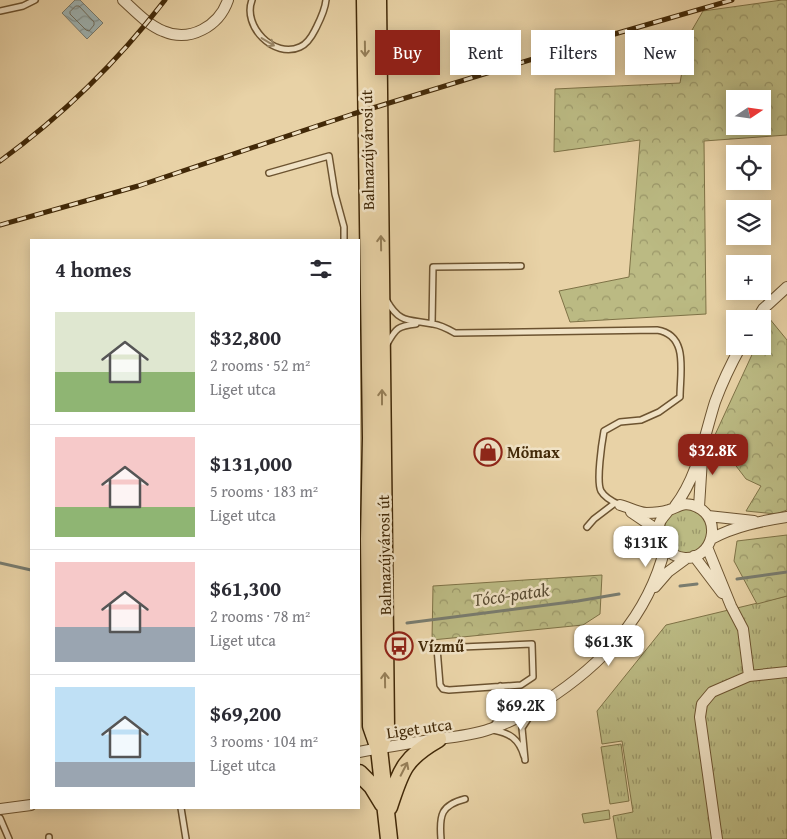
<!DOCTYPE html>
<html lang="en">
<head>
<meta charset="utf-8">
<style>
  body { margin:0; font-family:"Gentium Book Plus",serif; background:#f7f7f7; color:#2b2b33; height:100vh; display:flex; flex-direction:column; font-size:19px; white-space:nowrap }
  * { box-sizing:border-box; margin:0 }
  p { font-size:16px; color:#7c7c81 }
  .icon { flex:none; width:28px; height:28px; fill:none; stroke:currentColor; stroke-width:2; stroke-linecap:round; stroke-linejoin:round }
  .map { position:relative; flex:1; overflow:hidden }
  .panel { position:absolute; left:30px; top:239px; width:330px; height:570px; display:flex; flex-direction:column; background:#fff; border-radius:0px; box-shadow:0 2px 12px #0003 }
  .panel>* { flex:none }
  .hud { position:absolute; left:375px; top:30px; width:336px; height:45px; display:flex; gap:10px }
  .needle { width:32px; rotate:77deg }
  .controls { position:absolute; left:726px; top:90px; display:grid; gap:10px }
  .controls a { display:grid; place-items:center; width:45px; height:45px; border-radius:0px; background:#fff; box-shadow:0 2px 12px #0003; font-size:25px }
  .price { position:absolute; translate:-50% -42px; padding:0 11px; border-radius:10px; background:#fff; color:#222; font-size:16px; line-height:32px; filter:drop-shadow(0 1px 2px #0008) }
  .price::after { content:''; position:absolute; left:50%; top:30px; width:15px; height:11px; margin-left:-8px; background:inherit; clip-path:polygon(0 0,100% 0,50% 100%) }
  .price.selected { background:#8f2418; color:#fff }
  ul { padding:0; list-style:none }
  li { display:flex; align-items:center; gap:15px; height:125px; padding:0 25px }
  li+li { border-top:1px solid #e1e1e2 }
  li span { display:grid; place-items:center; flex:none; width:140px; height:100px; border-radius:0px; color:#555 }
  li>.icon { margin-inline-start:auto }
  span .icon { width:60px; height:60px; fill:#fffc; stroke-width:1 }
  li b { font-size:21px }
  h2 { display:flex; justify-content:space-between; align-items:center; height:60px; padding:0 25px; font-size:21px }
  .tag { padding:0 18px; border-radius:0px; background:#fff; box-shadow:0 2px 12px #0003; font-size:18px; line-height:45px }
  .tag.selected { background:#8f2418; color:#fff }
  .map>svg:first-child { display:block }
  .grass { fill:url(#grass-tufts); stroke:#7e7246 }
  .forest { fill:url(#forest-crowns); stroke:#7e7246; fill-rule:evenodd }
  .garden { fill:#bbba83; stroke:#7e7246 }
  .water { fill:url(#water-waves); stroke:#797c6f }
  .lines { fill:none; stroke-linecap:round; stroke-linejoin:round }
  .shore { stroke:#706e5e; stroke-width:1 }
  .stream { stroke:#797c6f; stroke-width:3 }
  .service-casing { stroke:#6c5330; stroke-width:8 }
  .minor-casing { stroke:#6c5330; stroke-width:12 }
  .primary-casing { stroke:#422908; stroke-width:19 }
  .service { stroke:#f0e2c5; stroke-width:5 }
  .minor { stroke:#f0e2c5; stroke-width:10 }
  .primary { stroke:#e8d2a6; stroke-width:16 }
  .rail-casing { stroke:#422908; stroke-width:5 }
  .rail { stroke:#f0e2c5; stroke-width:3; stroke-dasharray:9; stroke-linecap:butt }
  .oneway { stroke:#998666 }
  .oneway2 { stroke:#957e57 }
  .labels { text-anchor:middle; stroke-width:5; stroke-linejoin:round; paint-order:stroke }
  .street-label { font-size:16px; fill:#422908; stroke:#f0e2c5 }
  .poi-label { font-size:16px; font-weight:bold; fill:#422908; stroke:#f0e2c5; text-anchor:start }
  .water-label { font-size:18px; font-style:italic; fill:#594c33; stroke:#f0e2c5 }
</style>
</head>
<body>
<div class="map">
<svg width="787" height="839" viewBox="0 0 787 839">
  <defs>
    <pattern id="grass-tufts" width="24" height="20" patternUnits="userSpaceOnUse" patternTransform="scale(1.25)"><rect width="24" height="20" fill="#bbba83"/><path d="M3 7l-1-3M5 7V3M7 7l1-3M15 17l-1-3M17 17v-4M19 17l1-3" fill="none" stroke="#9a9769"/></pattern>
    <pattern id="forest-crowns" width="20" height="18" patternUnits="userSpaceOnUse" patternTransform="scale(1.25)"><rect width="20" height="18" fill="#bbba83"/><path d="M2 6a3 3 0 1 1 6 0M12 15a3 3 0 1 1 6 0" fill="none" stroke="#9a9769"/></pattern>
    <pattern id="water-waves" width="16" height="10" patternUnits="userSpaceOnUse" patternTransform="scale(1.25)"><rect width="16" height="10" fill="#9eb4b4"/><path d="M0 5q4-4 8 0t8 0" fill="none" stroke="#829290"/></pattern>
  </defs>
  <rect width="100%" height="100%" fill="#e8d2a6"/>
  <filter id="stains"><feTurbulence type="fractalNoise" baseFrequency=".004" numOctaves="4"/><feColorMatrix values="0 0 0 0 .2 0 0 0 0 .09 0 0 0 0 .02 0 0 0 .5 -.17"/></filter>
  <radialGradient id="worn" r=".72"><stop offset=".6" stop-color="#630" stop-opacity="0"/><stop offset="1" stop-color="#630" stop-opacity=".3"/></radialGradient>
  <path class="grass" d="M664 531a22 22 0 1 1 44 0a22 22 0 1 1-44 0Z
    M 787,596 L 787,839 L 617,839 L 613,816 L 633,812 L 622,741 L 602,744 L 597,711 L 666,625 Z
    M 621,744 L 629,801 L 610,804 L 601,747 Z"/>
  <path class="forest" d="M 782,0 L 787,0 L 787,135 L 704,141 L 706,314 L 570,322 L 559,291 L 629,277 L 640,140 L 554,152 L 555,89 L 680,83 L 688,37 L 703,11 ZM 735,99 L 762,99 L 762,126 L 735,126 Z
    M 769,318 L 787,340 L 787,510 L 776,514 L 746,511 L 761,486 L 746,479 L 714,437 L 756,346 L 762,346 L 763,331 Z
    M 787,535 L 787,596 L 757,604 L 734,561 L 737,541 Z
    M 602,575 L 600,614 L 583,625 L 432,640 L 433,586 Z"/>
  <path class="garden" d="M 609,810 L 610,819 L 584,823 L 582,814 Z"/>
  <path class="water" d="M 75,0 L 80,0 L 103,23 L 87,39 L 62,13 Z"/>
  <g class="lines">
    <path class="shore" d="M 76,6 L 79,6 L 94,22 L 94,25 L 89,31 L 86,30 L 70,14 L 70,12 Z"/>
    <path class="stream" d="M 0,563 L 31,570
      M 737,579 L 787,572
      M 680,586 L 697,584
      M 407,623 L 578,601 L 619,594"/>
    <g class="service-casing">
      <path id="service" d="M 252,0 C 242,26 274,59 300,47 C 307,44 312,36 315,30 C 320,20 325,11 326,0
        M 0,11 L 23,6 L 35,0
        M 269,173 L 329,156 L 335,194 L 344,227 L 344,240
        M 387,301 C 400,324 409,319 433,324 C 441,325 448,329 455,333 L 657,330 C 689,335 680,372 680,397 L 659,412 L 641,420 L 620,422 L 604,431 C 602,442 596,482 601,491 C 605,498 613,502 620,505
        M 432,324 L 433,267 L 521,266
        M 387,344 C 396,328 398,326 416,324
        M 587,527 L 594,519 L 615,503
        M 532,644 L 533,677 L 521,685 L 449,690 L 443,689 L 440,685 L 437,648 Z
        M 500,686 C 507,699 512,710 528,708
        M 494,725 C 502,716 504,707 502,694
        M 493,730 C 510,733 519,739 524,756
        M 525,760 L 522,728 L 531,714
        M 181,808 L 186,839
        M 0,818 L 9,839
        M 49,837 L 49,839
        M 441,839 C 439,815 441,805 465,799"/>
    </g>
    <g class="minor-casing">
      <path id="minor" d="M 123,0 C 135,11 148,25 163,31 C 190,43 219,26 228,0
        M 757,319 L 763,309 L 787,287
        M 620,505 C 628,507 637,512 646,513 C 652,513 663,512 669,510 C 680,506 685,501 697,507 C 723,519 713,559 685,558 C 668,557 654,539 660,522 C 662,518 666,514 669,510
        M 675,506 C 698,476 704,437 715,402 C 722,383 731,364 741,346
        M 699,507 L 702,459
        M 631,512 L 659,531
        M 708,516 L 754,521
        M 711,539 C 735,526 761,521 787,517
        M 707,547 L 731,606 L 743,629 L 749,676
        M 694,556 L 722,593
        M 655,587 L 668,572 L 687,558
        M 359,752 C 385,747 411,743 438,739 C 455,737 473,735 490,729 C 510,723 526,713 544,702 C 602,665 648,617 665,548
        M 0,809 L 31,805
        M 717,839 L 700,717 L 702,704 L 712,692 L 749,676 L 787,672"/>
    </g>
    <g class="primary-casing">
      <path id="primary" d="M 365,0 L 371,438 L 369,539 L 371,726 L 379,749 L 389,839
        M 378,0 L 386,729 L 379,749
        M 359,773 L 372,786 L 383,804
        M 389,807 C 401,771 403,759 438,739"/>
    </g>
    <use href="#service" class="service"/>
    <use href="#minor" class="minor"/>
    <use href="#primary" class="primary"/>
    <g class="rail-casing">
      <path id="rail" d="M 0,161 C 62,116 118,61 165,0
        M 0,225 L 138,186 L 353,114 L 618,33 L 732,0"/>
    </g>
    <use href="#rail" class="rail"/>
  </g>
  <defs><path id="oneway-shaft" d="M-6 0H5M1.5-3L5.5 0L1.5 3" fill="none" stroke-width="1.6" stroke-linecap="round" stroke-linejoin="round" transform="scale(1.25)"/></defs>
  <use class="oneway" href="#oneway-shaft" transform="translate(268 42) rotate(31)"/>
  <g class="oneway2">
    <use href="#oneway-shaft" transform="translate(365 49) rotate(89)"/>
    <use href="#oneway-shaft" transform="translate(381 243) rotate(-91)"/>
    <use href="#oneway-shaft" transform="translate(382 397) rotate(-90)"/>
    <use href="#oneway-shaft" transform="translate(385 680) rotate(-91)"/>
    <use href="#oneway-shaft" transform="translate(404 769) rotate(-63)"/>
  </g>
  <defs>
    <g id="shop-ring" transform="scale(1.4375)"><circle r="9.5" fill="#f0e2c5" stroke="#8f2418" stroke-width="1.5"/><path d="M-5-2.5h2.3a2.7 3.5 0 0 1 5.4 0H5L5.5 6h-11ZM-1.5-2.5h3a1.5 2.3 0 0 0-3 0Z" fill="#8f2418"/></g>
    <g id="bus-ring" transform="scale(1.4375)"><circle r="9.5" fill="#f0e2c5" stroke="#8f2418" stroke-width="1.5"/><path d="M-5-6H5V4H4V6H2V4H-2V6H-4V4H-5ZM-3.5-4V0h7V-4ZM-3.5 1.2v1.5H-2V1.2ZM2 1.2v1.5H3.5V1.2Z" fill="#8f2418"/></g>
  </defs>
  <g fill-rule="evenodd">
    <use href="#shop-ring" x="488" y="452"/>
    <use href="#bus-ring" x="399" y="646"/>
  </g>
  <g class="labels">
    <g class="street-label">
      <text transform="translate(367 150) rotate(-91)" y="6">Balmazújvárosi út</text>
      <text transform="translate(384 555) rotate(-91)" y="6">Balmazújvárosi út</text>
      <text transform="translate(419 728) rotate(-8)" y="6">Liget utca</text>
    </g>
    <g class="poi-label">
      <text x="507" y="458">Mömax</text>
      <text x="418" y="652">Vízmű</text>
    </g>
    <g class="water-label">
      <text transform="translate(511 595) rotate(-8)" y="6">Tócó-patak</text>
    </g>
  </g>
  <rect width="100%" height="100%" filter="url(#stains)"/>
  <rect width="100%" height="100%" fill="url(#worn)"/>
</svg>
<div class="controls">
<a><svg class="needle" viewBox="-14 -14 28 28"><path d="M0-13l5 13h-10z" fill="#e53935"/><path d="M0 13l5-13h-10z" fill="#7c7c81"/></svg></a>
<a><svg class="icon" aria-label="locate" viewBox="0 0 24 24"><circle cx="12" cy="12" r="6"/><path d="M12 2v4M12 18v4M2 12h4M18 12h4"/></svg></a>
<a><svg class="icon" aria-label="layers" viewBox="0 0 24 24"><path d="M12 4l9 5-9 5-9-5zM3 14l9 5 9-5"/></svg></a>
<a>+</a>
<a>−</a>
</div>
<b class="price selected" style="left:713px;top:476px">$32.8K</b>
<b class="price" style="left:646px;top:568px">$131K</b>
<b class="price" style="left:609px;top:667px">$61.3K</b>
<b class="price" style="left:521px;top:731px">$69.2K</b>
<div class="hud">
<a class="tag selected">Buy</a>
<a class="tag">Rent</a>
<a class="tag">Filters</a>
<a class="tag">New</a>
</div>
<section class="panel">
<h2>4 homes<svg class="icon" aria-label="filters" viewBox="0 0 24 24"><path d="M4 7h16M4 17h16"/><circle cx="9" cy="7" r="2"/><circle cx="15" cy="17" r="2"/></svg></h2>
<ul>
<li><span style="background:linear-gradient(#dfe7d0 60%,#8fb573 0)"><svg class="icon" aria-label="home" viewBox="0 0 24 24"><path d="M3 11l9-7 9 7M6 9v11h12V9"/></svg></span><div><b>$32,800</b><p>2 rooms · 52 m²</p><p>Liget utca</p></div></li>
<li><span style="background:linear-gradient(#f6c9c9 70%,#8fb573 0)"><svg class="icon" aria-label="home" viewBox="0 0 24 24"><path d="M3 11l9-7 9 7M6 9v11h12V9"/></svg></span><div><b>$131,000</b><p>5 rooms · 183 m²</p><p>Liget utca</p></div></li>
<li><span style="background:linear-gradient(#f6c9c9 65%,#9aa5b1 0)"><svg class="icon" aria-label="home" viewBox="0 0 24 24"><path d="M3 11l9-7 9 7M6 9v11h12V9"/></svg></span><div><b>$61,300</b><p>2 rooms · 78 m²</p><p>Liget utca</p></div></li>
<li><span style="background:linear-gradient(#bfe0f5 75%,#9aa5b1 0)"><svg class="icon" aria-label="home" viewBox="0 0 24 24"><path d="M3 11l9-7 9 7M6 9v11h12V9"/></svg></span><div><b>$69,200</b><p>3 rooms · 104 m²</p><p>Liget utca</p></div></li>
</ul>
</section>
</div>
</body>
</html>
